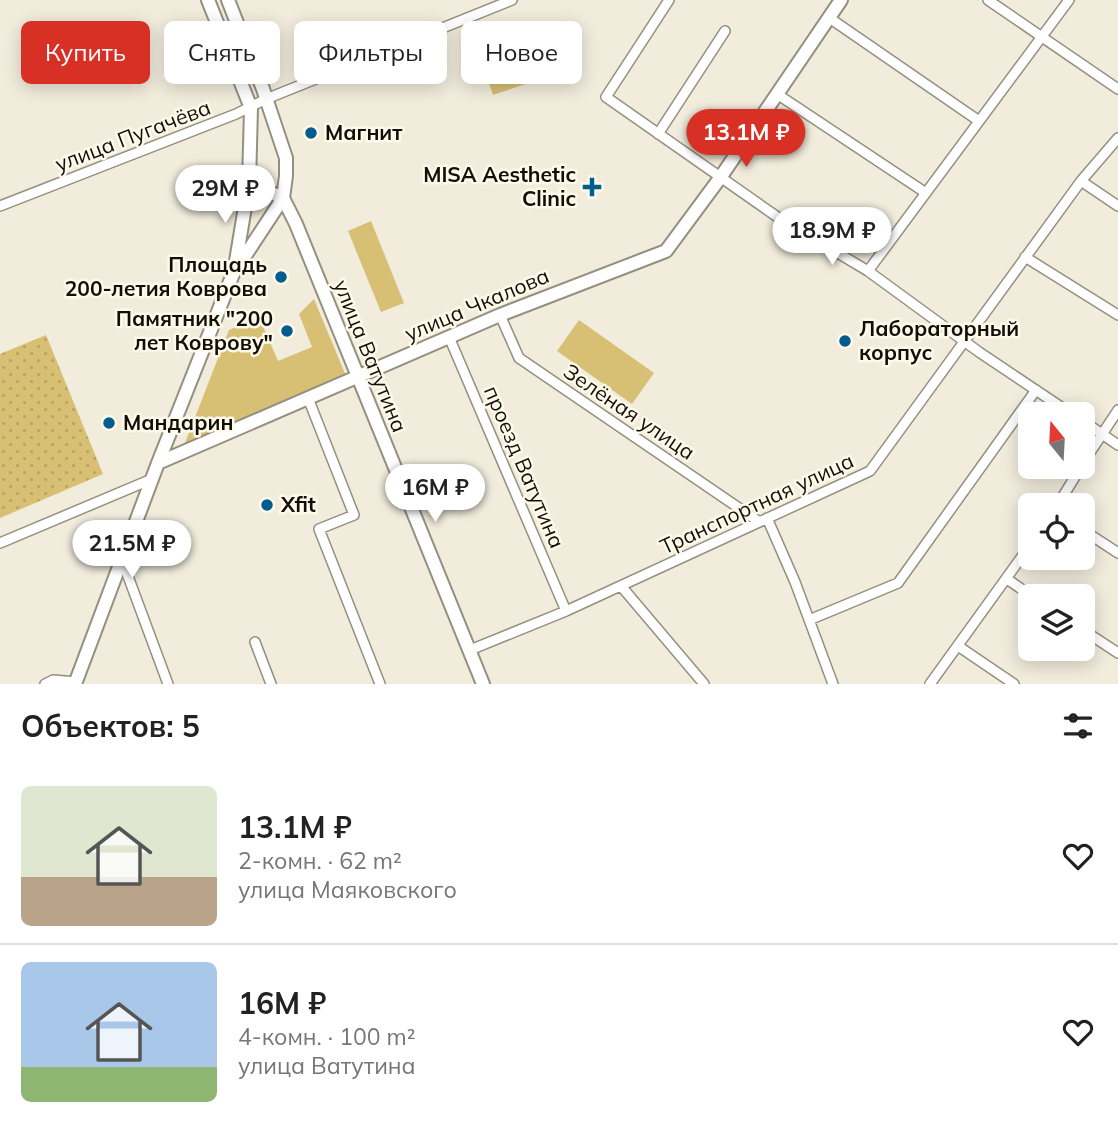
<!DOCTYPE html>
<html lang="ru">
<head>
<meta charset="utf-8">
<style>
  body { margin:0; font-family:Mulish,sans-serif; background:#f2f2f2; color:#222; height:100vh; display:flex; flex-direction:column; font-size:26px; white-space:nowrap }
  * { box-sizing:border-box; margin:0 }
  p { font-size:23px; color:#767676 }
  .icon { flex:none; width:38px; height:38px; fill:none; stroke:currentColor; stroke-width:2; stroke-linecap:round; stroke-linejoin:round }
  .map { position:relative; height:684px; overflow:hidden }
  .details { display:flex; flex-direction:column; background:#fff; flex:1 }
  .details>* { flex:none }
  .top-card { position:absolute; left:21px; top:21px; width:700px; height:63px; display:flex; gap:14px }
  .needle { width:46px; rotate:342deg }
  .tools { position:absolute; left:1018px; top:402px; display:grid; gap:14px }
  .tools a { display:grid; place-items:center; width:77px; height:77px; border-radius:10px; background:#fff; box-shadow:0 4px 18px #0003; font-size:35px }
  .price { position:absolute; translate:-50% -60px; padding:0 16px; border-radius:24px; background:#fff; color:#222; font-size:23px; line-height:46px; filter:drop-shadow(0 2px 4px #0008) }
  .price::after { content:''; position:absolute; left:50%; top:42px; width:21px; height:16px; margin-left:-10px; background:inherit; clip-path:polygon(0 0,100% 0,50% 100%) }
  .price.selected { background:#d93025; color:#fff }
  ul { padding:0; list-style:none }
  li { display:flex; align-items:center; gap:21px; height:175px; padding:0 21px }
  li+li { border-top:2px solid #e0e0e0 }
  li span { display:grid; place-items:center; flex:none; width:196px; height:140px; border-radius:10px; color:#555 }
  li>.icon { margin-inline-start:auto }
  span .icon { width:84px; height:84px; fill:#fffc; stroke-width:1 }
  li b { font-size:30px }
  h2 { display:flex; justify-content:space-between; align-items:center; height:84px; padding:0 21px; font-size:30px }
  .chip { padding:0 24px; border-radius:10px; background:#fff; box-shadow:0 4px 18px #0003; font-size:24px; line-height:63px }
  .chip.selected { background:#d93025; color:#fff }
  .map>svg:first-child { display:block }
  .green { fill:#d7c074 }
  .garden { fill:url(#garden-dots) }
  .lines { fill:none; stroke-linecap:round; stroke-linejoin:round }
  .street-casing { stroke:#949081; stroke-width:12 }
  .secondary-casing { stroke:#949081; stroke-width:16 }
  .street { stroke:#fff; stroke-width:9 }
  .secondary { stroke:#fff; stroke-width:12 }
  .poi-dot { fill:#025c8d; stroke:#fef9e9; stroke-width:2.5 }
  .labels { text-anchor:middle; stroke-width:5; stroke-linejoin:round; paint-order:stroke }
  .poi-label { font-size:21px; font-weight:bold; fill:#110f0a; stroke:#fef9e9; text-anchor:start }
  .street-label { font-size:21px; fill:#110f0a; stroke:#fef9e9 }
</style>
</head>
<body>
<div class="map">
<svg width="1118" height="684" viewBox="0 0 1118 684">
  <defs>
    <pattern id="garden-dots" width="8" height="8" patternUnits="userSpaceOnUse" patternTransform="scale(1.75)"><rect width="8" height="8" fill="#d7c074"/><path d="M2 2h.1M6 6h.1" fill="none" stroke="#b8a463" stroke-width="1.8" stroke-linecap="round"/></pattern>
  </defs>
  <rect width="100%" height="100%" fill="#f1ecdc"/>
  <path class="green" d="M 546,48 L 555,74 L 493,95 L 484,69 Z
    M 371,221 L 404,303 L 381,312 L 348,231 Z
    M 314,299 L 346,376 L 185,443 L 229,330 L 259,317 L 278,361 L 312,347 L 299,314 Z
    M 579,320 L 654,373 L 632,404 L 557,351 Z"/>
  <path class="garden" d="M 46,335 L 103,474 L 0,518 L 0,354 Z"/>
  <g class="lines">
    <g class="street-casing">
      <path id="street" d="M 669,0 L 606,97 L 776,216 L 868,271 L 979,352 L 1073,415
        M 988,0 L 1118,89
        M 828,17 L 979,121
        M 777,94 L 926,193
        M 658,134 L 725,31
        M 1081,181 L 1118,206
        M 0,206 L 236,114 L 266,99 L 512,0
        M 1025,257 L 1118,315
        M 868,271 L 1069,0
        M 500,315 L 519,358 L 758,521
        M 449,337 L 566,611
        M 308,398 L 354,515 L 319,529 L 380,684
        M 1083,421 L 1118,445
        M 1083,463 L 1118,410
        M 1057,506 L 1081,467
        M 767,518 L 795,582 L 833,684
        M 1083,530 L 1118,553
        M 0,543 L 152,479
        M 122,560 L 168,684
        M 1007,579 L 1033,597
        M 621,586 L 704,684
        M 809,620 L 898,583 L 1036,390
        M 1083,630 L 1118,653
        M 255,642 L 271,684
        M 958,646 L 1014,684
        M 470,650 L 566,611 L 870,471 L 1081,181 L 1118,138
        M 45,684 L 53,680 L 76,682
        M 930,684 L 1031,544"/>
    </g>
    <g class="secondary-casing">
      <path id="secondary" d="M 208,0 L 251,108 L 249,183 L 235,267
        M 249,183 L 283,198
        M 283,198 L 296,224 L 483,684
        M 158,463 L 500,315 L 666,251 L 720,178 L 841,0
        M 75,684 L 158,463 L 233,274 L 283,198 L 286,176 L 286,158 L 263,89 L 228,0"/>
    </g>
    <use href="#street" class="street"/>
    <use href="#secondary" class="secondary"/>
  </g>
  <g class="poi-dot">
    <circle cx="311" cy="133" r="7"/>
    <path d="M588.5 176.5h7v7h7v7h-7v7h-7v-7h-7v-7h7z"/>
    <circle cx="281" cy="277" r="7"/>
    <circle cx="287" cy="331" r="7"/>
    <circle cx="845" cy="341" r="7"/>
    <circle cx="109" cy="423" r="7"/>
    <circle cx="267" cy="505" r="7"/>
  </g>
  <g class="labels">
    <g class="poi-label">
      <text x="325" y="140">Магнит</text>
      <text x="576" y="182" text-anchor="end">MISA Aesthetic<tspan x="576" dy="24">Clinic</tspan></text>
      <text x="267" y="272" text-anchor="end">Площадь<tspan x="267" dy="24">200-летия Коврова</tspan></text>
      <text x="273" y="326" text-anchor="end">Памятник "200<tspan x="273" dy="24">лет Коврову"</tspan></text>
      <text x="859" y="336">Лабораторный<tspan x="859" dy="24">корпус</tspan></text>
      <text x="123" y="430">Мандарин</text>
      <text x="281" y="512">Xfit</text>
    </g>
    <g class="street-label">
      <text transform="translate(133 136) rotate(-21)" y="7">улица Пугачёва</text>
      <text transform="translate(477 305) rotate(-23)" y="7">улица Чкалова</text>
      <text transform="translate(370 356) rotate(68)" y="7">улица Ватутина</text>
      <text transform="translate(629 412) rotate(34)" y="7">Зелёная улица</text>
      <text transform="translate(524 467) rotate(67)" y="7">проезд Ватутина</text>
      <text transform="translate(757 504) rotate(-25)" y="7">Транспортная улица</text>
    </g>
  </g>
</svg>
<div class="tools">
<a><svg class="needle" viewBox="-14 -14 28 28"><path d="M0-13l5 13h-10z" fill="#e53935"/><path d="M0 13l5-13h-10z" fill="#767676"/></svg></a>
<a><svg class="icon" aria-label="locate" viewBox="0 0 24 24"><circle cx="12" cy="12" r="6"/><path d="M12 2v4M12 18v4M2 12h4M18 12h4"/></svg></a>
<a><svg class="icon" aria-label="layers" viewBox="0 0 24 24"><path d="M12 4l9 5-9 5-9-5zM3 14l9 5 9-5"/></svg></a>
</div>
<b class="price selected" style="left:746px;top:169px">13.1M ₽</b>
<b class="price" style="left:225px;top:225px">29M ₽</b>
<b class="price" style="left:832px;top:267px">18.9M ₽</b>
<b class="price" style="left:435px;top:524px">16M ₽</b>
<b class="price" style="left:132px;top:580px">21.5M ₽</b>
<div class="top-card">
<a class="chip selected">Купить</a>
<a class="chip">Снять</a>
<a class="chip">Фильтры</a>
<a class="chip">Новое</a>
</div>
</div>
<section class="details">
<h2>Объектов: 5<svg class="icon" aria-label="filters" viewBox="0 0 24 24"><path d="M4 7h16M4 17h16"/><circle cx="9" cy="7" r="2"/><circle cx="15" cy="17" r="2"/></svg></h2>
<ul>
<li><span style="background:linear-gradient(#dfe7d0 65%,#b9a48a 0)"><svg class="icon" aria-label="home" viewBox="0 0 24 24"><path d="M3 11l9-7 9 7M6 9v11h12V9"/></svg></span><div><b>13.1M ₽</b><p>2-комн. · 62 m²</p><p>улица Маяковского</p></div><svg class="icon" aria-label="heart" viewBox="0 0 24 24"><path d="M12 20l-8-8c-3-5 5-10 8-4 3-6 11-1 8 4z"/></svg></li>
<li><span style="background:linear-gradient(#a9c7e8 75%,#8fb573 0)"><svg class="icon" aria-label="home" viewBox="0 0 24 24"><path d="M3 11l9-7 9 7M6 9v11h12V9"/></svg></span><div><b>16M ₽</b><p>4-комн. · 100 m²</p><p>улица Ватутина</p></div><svg class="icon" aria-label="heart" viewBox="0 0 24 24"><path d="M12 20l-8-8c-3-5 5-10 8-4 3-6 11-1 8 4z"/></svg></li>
</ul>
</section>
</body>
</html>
